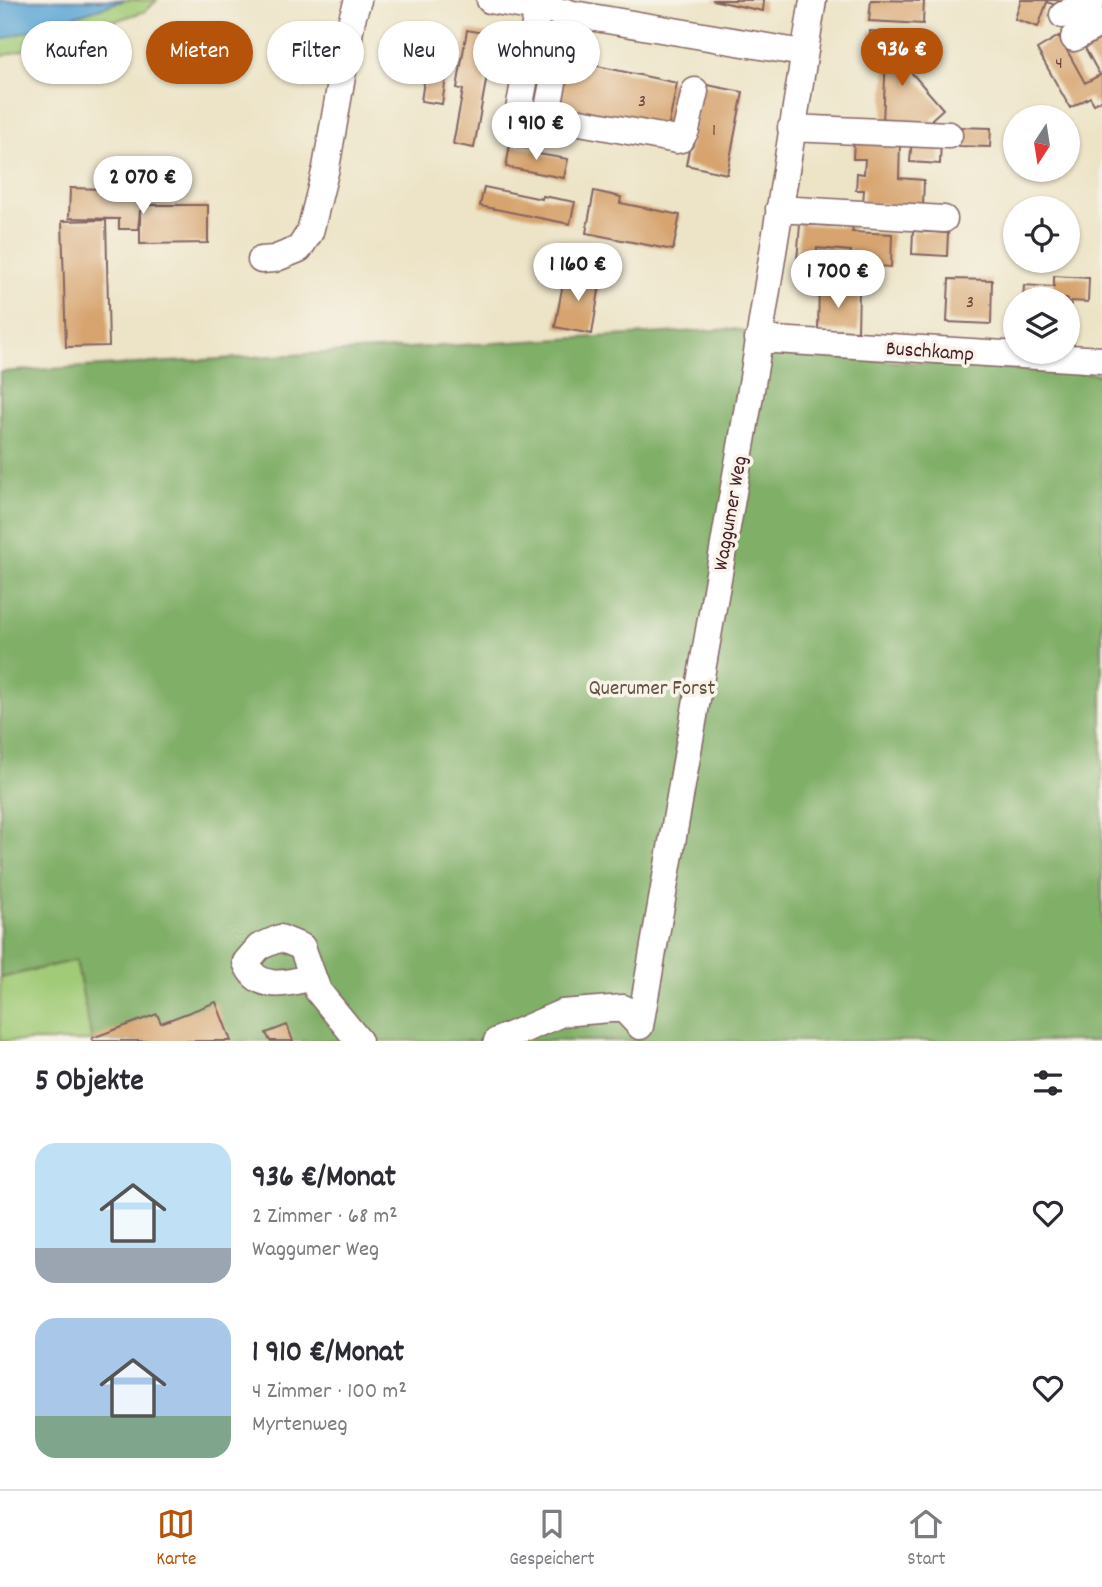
<!DOCTYPE html>
<html lang="de">
<head>
<meta charset="utf-8">
<style>
  body { margin:0; font-family:Dekko,sans-serif; background:#f2f2f3; color:#2b2b33; height:100vh; display:flex; flex-direction:column; font-size:26px; white-space:nowrap }
  * { box-sizing:border-box; margin:0 }
  p { font-size:23px; color:#7c7c81 }
  .icon { flex:none; width:38px; height:38px; fill:none; stroke:currentColor; stroke-width:2; stroke-linecap:round; stroke-linejoin:round }
  .map { position:relative; height:1041px; overflow:hidden }
  .details { display:flex; flex-direction:column; background:#fff; flex:1 }
  .details>* { flex:none }
  .top-card { position:absolute; left:21px; top:21px; width:700px; height:63px; display:flex; gap:14px }
  .needle { width:46px; rotate:192deg }
  .controls { position:absolute; left:1003px; top:105px; display:grid; gap:14px }
  .controls a { display:grid; place-items:center; width:77px; height:77px; border-radius:50%; background:#fff; box-shadow:0 2px 5px #0004; font-size:35px }
  .price { position:absolute; translate:-50% -60px; padding:0 16px; border-radius:24px; background:#fff; color:#222; font-size:23px; line-height:46px; filter:drop-shadow(0 2px 4px #0008) }
  .price::after { content:''; position:absolute; left:50%; top:42px; width:21px; height:16px; margin-left:-10px; background:inherit; clip-path:polygon(0 0,100% 0,50% 100%) }
  .price.current { background:#b45309; color:#fff }
  ul { padding:0; list-style:none }
  li { display:flex; align-items:center; gap:21px; height:175px; padding:0 35px }
  li span { display:grid; place-items:center; flex:none; width:196px; height:140px; border-radius:21px; color:#555 }
  li>.icon { margin-inline-start:auto }
  span .icon { width:84px; height:84px; fill:#fffc; stroke-width:1 }
  li b { font-size:30px }
  h2 { display:flex; justify-content:space-between; align-items:center; height:84px; padding:0 35px; font-size:30px }
  .chip { padding:0 24px; border-radius:32px; background:#fff; box-shadow:0 2px 5px #0004; font-size:24px; line-height:63px }
  .chip.current { background:#b45309; color:#fff }
  .tabs { display:flex; justify-content:space-around; align-items:center; height:98px; border-top:2px solid #e1e1e2; background:#fff; font-size:19px; color:#7c7c81 }
  .tabs a { display:grid; justify-items:center; gap:4px }
  .tabs .current { color:#b45309 }
  .map>svg:first-child { display:block }
  .green { fill:#a1cb77; stroke:#767551; stroke-width:2 }
  .forest { fill:#80af68; stroke:#65674a; stroke-width:2 }
  .water { fill:#5ea7d5; stroke:#546380; stroke-width:2 }
  .building { fill:#d7a470 }
  .lines { fill:none; stroke-linecap:round; stroke-linejoin:round }
  .minor-casing { stroke:#836462; stroke-width:29 }
  .minor { stroke:#fff; stroke-width:26 }
  .labels { text-anchor:middle; stroke-width:7; stroke-linejoin:round; paint-order:stroke }
  .number-label { font-size:18px; fill:#6d403c }
  .street-label { font-size:21px; fill:#4a1f2b; stroke:#f7f3e8 }
  .park-label { font-size:21px; fill:#645342; stroke:#f7f3e8 }
</style>
</head>
<body>
<div class="map">
<svg width="1102" height="1041" viewBox="0 0 1102 1041">
  <rect width="100%" height="100%" fill="#f7f3e8"/>
  <filter id="ink" filterUnits="userSpaceOnUse"><feTurbulence type="fractalNoise" baseFrequency=".0143" numOctaves="2"/><feDisplacementMap in="SourceGraphic" scale="14" xChannelSelector="R" yChannelSelector="G"/><feConvolveMatrix kernelMatrix="1 2 1 2 8 2 1 2 1" color-interpolation-filters="sRGB"/></filter>
  <filter id="wash" filterUnits="userSpaceOnUse"><feTurbulence type="fractalNoise" baseFrequency=".00686" numOctaves="4" result="noise"/><feDisplacementMap in="SourceGraphic" scale="28" xChannelSelector="R" yChannelSelector="G"/><feGaussianBlur stdDeviation="1.57" result="paint"/><feColorMatrix in="noise" values="0 0 0 0 0 0 0 0 0 0 0 0 0 0 0 0 0 1.4 0 .05"/><feComposite in="paint" operator="in"/></filter>
  <g filter="url(#wash)">
    <rect width="100%" height="100%" fill="#ede4c7"/>
    <path class="green" d="M 0,0 L 157,0 L 146,11 L 0,57 Z
      M 76,960 L 92,1041 L 0,1041 L 0,978 Z"/>
    <path class="forest" d="M 733,329 L 743,331 L 769,354 L 1102,374 L 1102,1041 L 92,1041 L 76,960 L 0,978 L 0,372 Z"/>
    <path class="water" d="M 0,0 L 125,0 L 0,40 Z"/>
    <g id="blocks">
      <path class="building" d="M 712,0 L 764,0 L 763,11 Z
        M 871,0 L 924,1 L 923,24 L 869,21 Z
        M 1021,0 L 1066,0 L 1063,8 L 1047,2 L 1038,27 L 1015,19 Z
        M 467,30 L 488,34 L 482,63 L 489,64 L 474,148 L 453,144 L 463,90 L 457,88 Z
        M 870,31 L 899,33 L 897,56 L 943,109 L 932,119 L 931,132 L 883,122 L 886,56 L 869,55 Z
        M 1059,36 L 1085,83 L 1100,75 L 1085,48 L 1102,38 L 1102,99 L 1094,104 L 1090,97 L 1070,108 L 1037,49 Z
        M 430,41 L 451,44 L 442,104 L 421,101 Z
        M 560,58 L 677,83 L 668,129 L 551,105 Z
        M 702,84 L 743,92 L 727,174 L 686,165 Z
        M 957,127 L 991,128 L 990,147 L 956,146 Z
        M 912,137 L 941,138 L 940,164 L 910,162 Z
        M 854,140 L 900,142 L 899,178 L 924,180 L 923,206 L 863,203 L 864,190 L 856,190 L 857,173 L 864,174 L 865,159 L 853,159 Z
        M 510,145 L 539,150 L 538,154 L 568,159 L 564,178 L 506,167 Z
        M 484,187 L 542,199 L 543,196 L 575,202 L 570,224 L 480,206 Z
        M 70,188 L 139,190 L 139,205 L 208,205 L 208,243 L 140,244 L 140,210 L 138,229 L 119,229 L 119,219 L 69,218 Z
        M 594,191 L 621,197 L 620,203 L 680,215 L 673,250 L 586,233 Z
        M 106,220 L 109,346 L 66,347 L 62,221 Z
        M 800,224 L 853,227 L 852,232 L 892,234 L 891,267 L 850,264 L 851,251 L 817,248 L 816,263 L 797,261 Z
        M 913,231 L 948,233 L 947,256 L 912,254 Z
        M 565,272 L 601,278 L 592,334 L 555,327 Z
        M 1054,276 L 1089,278 L 1088,302 L 1071,301 L 1070,317 L 1068,316 L 1068,299 L 1023,299 L 1024,285 L 1054,287 Z
        M 949,279 L 992,280 L 991,324 L 947,322 Z
        M 819,288 L 859,289 L 858,331 L 818,330 Z
        M 216,1002 L 231,1041 L 93,1041 L 92,1038 L 157,1014 L 161,1023 Z
        M 287,1025 L 293,1041 L 270,1041 L 266,1033 Z"/>
    </g>
  </g>
  <g filter="url(#ink)">
    <use href="#blocks" fill-opacity="0" stroke="#836462" stroke-width="2"/>
    <g class="lines">
      <g class="minor-casing">
        <path id="minor" d="M 490,0 L 803,53
          M 567,12 L 548,108 L 549,113 L 553,117 L 677,140 L 681,139 L 686,130 L 695,91
          M 1063,15 L 1092,0
          M 1074,38 L 1102,22
          M 791,128 L 949,135
          M 515,131 L 538,8
          M 779,209 L 944,219
          M 261,260 L 274,259 L 299,249 L 310,232 L 326,168 L 352,19 L 358,0
          M 758,339 L 1102,360
          M 312,977 C 287,984 257,992 246,962 L 259,947 L 280,938 L 302,947 L 318,991 L 359,1041
          M 640,1026 L 753,378 L 813,0
          M 497,1041 L 562,1013 L 623,1008 L 640,1026"/>
      </g>
      <use href="#minor" class="minor"/>
    </g>
  </g>
  <g class="labels">
    <g class="number-label">
      <text x="1059" y="68">4</text>
      <text x="642" y="106">3</text>
      <text x="714" y="135">1</text>
      <text x="970" y="307">3</text>
    </g>
    <g class="street-label">
      <text transform="translate(930 350) rotate(4)" y="7">Buschkamp</text>
      <text transform="translate(729 513) rotate(-80)" y="7">Waggumer Weg</text>
    </g>
    <g class="park-label">
      <text x="652" y="694">Querumer Forst</text>
    </g>
  </g>
</svg>
<div class="controls">
<a><svg class="needle" viewBox="-14 -14 28 28"><path d="M0-13l5 13h-10z" fill="#e53935"/><path d="M0 13l5-13h-10z" fill="#7c7c81"/></svg></a>
<a><svg class="icon" aria-label="locate" viewBox="0 0 24 24"><circle cx="12" cy="12" r="6"/><path d="M12 2v4M12 18v4M2 12h4M18 12h4"/></svg></a>
<a><svg class="icon" aria-label="layers" viewBox="0 0 24 24"><path d="M12 4l9 5-9 5-9-5zM3 14l9 5 9-5"/></svg></a>
</div>
<b class="price current" style="left:902px;top:88px">936 €</b>
<b class="price" style="left:536px;top:162px">1 910 €</b>
<b class="price" style="left:143px;top:216px">2 070 €</b>
<b class="price" style="left:578px;top:303px">1 160 €</b>
<b class="price" style="left:838px;top:310px">1 700 €</b>
<div class="top-card">
<a class="chip">Kaufen</a>
<a class="chip current">Mieten</a>
<a class="chip">Filter</a>
<a class="chip">Neu</a>
<a class="chip">Wohnung</a>
</div>
</div>
<section class="details">
<h2>5 Objekte<svg class="icon" aria-label="filters" viewBox="0 0 24 24"><path d="M4 7h16M4 17h16"/><circle cx="9" cy="7" r="2"/><circle cx="15" cy="17" r="2"/></svg></h2>
<ul>
<li><span style="background:linear-gradient(#bfe0f5 75%,#9aa5b1 0)"><svg class="icon" aria-label="home" viewBox="0 0 24 24"><path d="M3 11l9-7 9 7M6 9v11h12V9"/></svg></span><div><b>936 €/Monat</b><p>2 Zimmer · 68 m²</p><p>Waggumer Weg</p></div><svg class="icon" aria-label="heart" viewBox="0 0 24 24"><path d="M12 20l-8-8c-3-5 5-10 8-4 3-6 11-1 8 4z"/></svg></li>
<li><span style="background:linear-gradient(#a9c7e8 70%,#7fa58c 0)"><svg class="icon" aria-label="home" viewBox="0 0 24 24"><path d="M3 11l9-7 9 7M6 9v11h12V9"/></svg></span><div><b>1 910 €/Monat</b><p>4 Zimmer · 100 m²</p><p>Myrtenweg</p></div><svg class="icon" aria-label="heart" viewBox="0 0 24 24"><path d="M12 20l-8-8c-3-5 5-10 8-4 3-6 11-1 8 4z"/></svg></li>
</ul>
</section>
<nav class="tabs">
<a class="current"><svg class="icon" aria-label="map" viewBox="0 0 24 24"><path d="M3 6l6-2 6 2 6-2v14l-6 2-6-2-6 2zM9 4v14M15 6v14"/></svg>Karte</a>
<a><svg class="icon" aria-label="saved" viewBox="0 0 24 24"><path d="M7 4h10v16l-5-4-5 4z"/></svg>Gespeichert</a>
<a><svg class="icon" aria-label="home" viewBox="0 0 24 24"><path d="M3 11l9-7 9 7M6 9v11h12V9"/></svg>Start</a>
</nav>
</body>
</html>
